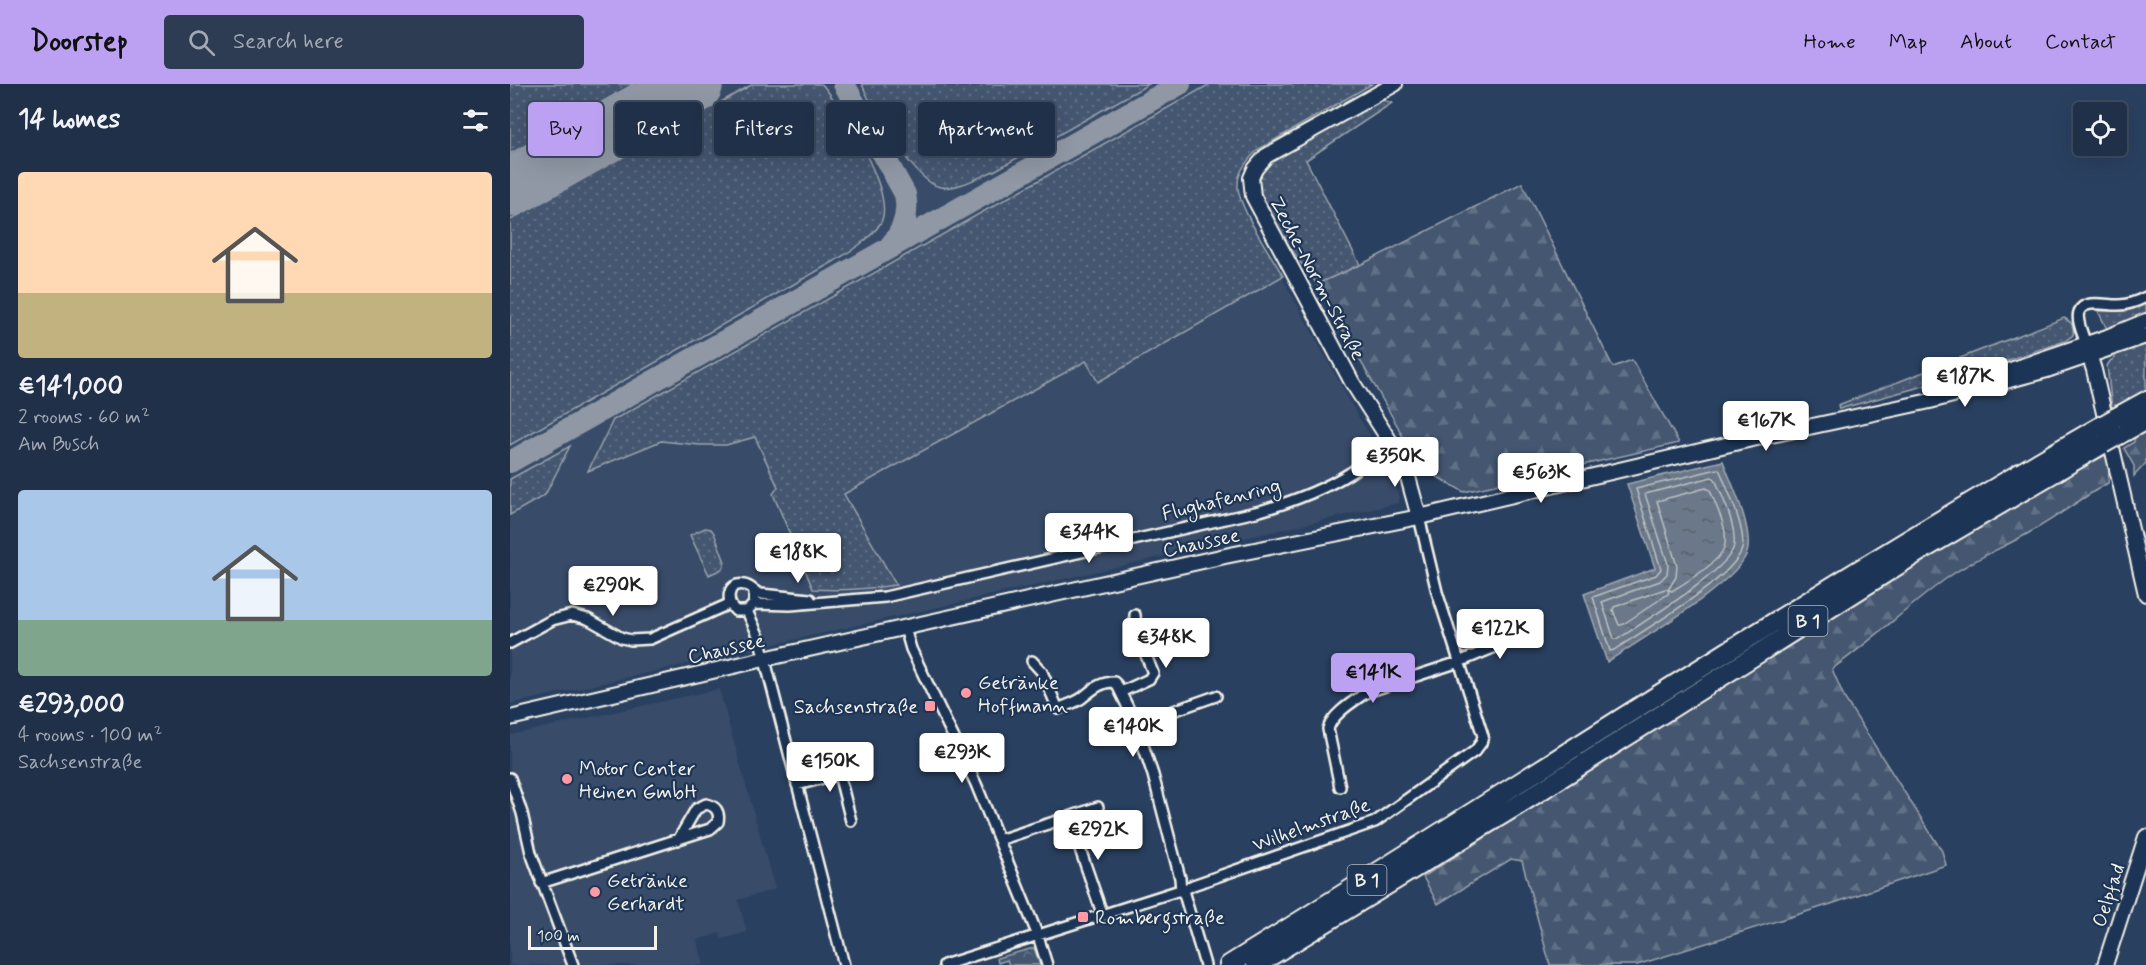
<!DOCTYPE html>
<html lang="en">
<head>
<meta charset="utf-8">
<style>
  body { margin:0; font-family:Mynerve,sans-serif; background:#2d3c52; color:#f1f3f6; height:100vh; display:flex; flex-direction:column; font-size:22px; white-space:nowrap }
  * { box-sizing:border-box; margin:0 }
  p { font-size:20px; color:#a2a9b4 }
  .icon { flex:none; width:33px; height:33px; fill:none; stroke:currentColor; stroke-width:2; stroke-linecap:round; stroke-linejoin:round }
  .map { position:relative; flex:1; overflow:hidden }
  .details { display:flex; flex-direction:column; background:#203048; width:510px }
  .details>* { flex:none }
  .hud { position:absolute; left:18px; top:18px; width:570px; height:54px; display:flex; gap:12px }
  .controls { position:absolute; left:1563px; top:18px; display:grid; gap:12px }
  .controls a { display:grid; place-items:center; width:54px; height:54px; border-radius:6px; background:#203048; box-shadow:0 6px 24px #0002,0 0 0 2px #3d4b60; font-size:30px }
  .scale { position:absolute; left:18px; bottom:15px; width:129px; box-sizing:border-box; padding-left:6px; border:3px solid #f4f1e8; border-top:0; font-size:16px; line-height:21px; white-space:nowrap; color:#f4f1e8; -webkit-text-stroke:4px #1d3557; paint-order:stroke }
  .price { position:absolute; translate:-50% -51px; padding:0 14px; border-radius:6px; background:#fff; color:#222; font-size:20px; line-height:39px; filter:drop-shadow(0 2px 3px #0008) }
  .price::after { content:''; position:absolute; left:50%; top:36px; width:18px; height:14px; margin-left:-9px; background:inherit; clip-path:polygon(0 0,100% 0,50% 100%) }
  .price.selected { background:#bca0f2; color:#111 }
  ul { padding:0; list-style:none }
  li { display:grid; align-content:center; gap:12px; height:318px; padding:0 18px }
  li span { display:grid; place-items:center; height:186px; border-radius:6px; color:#555 }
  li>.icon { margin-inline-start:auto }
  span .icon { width:108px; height:108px; fill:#fffc; stroke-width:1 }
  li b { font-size:26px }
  h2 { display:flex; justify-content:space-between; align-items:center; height:72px; padding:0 18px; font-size:26px }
  .tag { padding:0 21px; border-radius:6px; background:#203048; box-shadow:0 6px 24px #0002,0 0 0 2px #3d4b60; font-size:21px; line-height:54px }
  .tag.selected { background:#bca0f2; color:#111 }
  header { display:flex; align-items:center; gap:36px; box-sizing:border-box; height:84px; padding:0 30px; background:#bca0f2; color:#111 }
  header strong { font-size:28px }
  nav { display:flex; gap:33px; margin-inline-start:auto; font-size:21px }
  .search { width:420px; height:54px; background:#2d3c52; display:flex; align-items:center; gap:15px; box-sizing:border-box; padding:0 21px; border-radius:6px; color:#a2a9b4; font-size:22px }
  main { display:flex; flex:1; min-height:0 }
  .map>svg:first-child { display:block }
  .built { fill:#374c69 }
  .grass { fill:url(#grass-dots); stroke:#9ca4ac; stroke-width:1.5 }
  .forest { fill:url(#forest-firs); stroke:#9ca4ac; stroke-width:1.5 }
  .park { fill:url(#park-crowns); stroke:#9ca4ac; stroke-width:1.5 }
  .water { fill:url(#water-ripples); stroke:#a1a8b0; stroke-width:1.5 }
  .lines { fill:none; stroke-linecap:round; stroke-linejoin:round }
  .shore { stroke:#bdc1c2; stroke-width:1.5 }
  .taxiway { stroke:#8f98a4; stroke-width:22 }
  .runway { stroke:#8f98a4; stroke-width:58 }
  .street-casing { stroke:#f4f1e8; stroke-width:14 }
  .secondary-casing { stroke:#f4f1e8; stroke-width:18 }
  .highway-casing { stroke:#f4f1e8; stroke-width:22 }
  .street { stroke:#1d3557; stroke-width:9 }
  .secondary { stroke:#1d3557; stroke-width:14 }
  .highway { stroke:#1d3557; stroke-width:18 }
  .highway-bridge-casing { stroke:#f4f1e8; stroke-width:22; stroke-linecap:butt }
  .highway-bridge { stroke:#1d3557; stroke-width:18 }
  .poi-dot { fill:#ff9aa2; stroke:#1d3557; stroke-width:2 }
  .labels { text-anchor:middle; stroke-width:4.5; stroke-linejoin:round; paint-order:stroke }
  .shield { fill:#1d3557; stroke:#b4b9bc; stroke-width:1.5 }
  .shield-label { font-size:18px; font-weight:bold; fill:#f4f1e8 }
  .street-label { font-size:20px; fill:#f4f1e8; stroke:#1d3557 }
  .poi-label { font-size:20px; fill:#f4f1e8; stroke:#1d3557; text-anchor:start }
</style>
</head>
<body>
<header>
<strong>Doorstep</strong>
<div class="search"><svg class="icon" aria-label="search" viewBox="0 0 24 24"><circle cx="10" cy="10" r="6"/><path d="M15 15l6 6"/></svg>Search here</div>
<nav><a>Home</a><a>Map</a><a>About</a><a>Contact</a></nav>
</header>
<main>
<section class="details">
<h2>14 homes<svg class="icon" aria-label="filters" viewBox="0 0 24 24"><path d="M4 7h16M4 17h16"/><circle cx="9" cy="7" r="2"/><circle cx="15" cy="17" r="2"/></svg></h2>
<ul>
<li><span style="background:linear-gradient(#ffd9b3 65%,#c2b280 0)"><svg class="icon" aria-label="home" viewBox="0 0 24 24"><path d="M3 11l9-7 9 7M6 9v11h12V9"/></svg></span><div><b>€141,000</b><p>2 rooms · 60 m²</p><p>Am Busch</p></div></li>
<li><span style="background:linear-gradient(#a9c7e8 70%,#7fa58c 0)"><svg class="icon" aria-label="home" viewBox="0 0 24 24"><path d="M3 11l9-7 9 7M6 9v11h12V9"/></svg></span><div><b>€293,000</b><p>4 rooms · 100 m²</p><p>Sachsenstraße</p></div></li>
</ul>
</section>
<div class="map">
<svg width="1636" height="881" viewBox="0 0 1636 881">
  <defs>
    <pattern id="grass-dots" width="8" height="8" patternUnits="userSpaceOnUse" patternTransform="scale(1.5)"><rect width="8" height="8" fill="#445771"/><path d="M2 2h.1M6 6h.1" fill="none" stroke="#607085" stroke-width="1.8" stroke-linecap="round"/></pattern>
    <pattern id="forest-firs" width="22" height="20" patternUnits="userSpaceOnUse" patternTransform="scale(1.5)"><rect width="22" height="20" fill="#445771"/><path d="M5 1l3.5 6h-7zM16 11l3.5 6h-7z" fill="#607085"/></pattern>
    <pattern id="park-crowns" width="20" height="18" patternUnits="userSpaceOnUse" patternTransform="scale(1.5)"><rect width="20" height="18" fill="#445771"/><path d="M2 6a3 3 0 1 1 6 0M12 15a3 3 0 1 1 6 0" fill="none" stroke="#607085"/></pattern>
    <pattern id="water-ripples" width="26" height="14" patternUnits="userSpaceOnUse" patternTransform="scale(1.5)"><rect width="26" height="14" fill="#6a788a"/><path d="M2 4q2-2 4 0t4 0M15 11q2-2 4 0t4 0" fill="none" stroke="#5b626b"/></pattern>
  </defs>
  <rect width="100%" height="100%" fill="#2a4060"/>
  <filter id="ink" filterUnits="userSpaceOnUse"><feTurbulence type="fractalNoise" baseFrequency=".0167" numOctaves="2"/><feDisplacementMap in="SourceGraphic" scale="12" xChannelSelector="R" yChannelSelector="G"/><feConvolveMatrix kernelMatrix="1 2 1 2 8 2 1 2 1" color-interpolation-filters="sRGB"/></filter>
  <g filter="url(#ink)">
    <path class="built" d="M 0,0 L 850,0 L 731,76 L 726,109 L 845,327 L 879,382 L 889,413 L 889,419 L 0,620 Z
      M 209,605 L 265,805 L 228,816 L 237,848 L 212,855 L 210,849 L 187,856 L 194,881 L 0,881 L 0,651 Z"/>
    <path class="grass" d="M 0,0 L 124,0 L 0,70 Z
      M 243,0 L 312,0 C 331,23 388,112 370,140 C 360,156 339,168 323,178 L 0,361 L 0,136 Z
      M 352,0 L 639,0 L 484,87 C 469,93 447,106 430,103 C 405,98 361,24 352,0 Z
      M 700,0 L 862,0 L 749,65 C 739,74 728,86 728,100 C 726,121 762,172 773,192 L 588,298 L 576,277 L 334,410 L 386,501 C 358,505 331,507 303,505 L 263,410 L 268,403 L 245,353 L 216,361 L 190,361 L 151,357 L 78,387 L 103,336 Z
      M 870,15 L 882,19 L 796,76 L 850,181 L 807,200 C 793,183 748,120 749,100 C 750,89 755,84 762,76 Z
      M 1636,219 L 1636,229 L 1597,245 L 1588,227 L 1612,227 Z
      M 1554,234 C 1562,238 1564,242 1563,251 L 1555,257 L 1447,293 L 1329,325 L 1328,321 Z
      M 1636,255 L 1636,306 L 1602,324 L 1597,282 L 1600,277 L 1605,274 L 1606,267 Z
      M 60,362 L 35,411 L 0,431 L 0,395 Z
      M 195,444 L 201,445 L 204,449 L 215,478 L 212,485 L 199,491 L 180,451 Z"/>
    <path class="forest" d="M 1012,99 L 1103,283 L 1122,276 L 1169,359 L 954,408 L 906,381 L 888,343 L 807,200 L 850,181 Z
      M 1636,348 L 1636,379 L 1624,392 L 1624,382 L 1614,364 L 1624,358 L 1625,353 Z
      M 1598,370 L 1600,375 L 1598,399 C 1570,415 1544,435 1517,450 C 1490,465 1462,476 1437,494 C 1397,523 1362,557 1322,585 L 1335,615 L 1432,767 L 1436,781 L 1321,820 L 1127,881 L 1040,881 L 1012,777 L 1001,775 L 928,820 L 913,793 L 1348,516 L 1553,393 Z"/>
    <path class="park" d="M 524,864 L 530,881 L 499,881 L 497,876 L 488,879 L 487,874 Z"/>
    <path class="water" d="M 1213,377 C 1222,401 1241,439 1238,465 C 1235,495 1125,559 1097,578 L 1074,510 L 1145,484 L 1117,400 Z"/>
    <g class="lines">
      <path class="shore" d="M 1207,385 L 1210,387 C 1217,404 1237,448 1232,465 C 1224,494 1131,548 1104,566 L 1100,567 L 1083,513 L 1146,491 L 1151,485 L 1126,405 Z
        M 1202,393 L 1205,395 C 1213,415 1226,440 1224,461 C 1222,485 1130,540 1108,555 L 1104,555 L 1092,518 L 1150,497 L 1157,490 L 1158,480 L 1135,410 Z
        M 1196,404 L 1200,406 C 1205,421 1218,443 1215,460 C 1213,477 1176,498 1162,507 L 1159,506 L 1158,510 L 1112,541 L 1109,541 L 1103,526 L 1104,523 L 1155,505 L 1158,506 L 1166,493 L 1167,482 L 1147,417 Z"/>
      <path class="taxiway" d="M 334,0 L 395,110 C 399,130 394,147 380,162
        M 0,378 L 670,0"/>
      <path class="runway" d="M 0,104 L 184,0"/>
      <g class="street-casing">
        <path id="street" d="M 1576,260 C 1573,251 1566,236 1569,228 C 1574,214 1599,222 1609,221 C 1618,221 1628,217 1636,213
          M 244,508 L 244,520 L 237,527 L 226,527 C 215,519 217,497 234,501 C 241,502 244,508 251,510 L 300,515
          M 244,520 L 280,521 L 375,513 L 750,427 C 781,418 813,406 840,389 C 854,380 866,368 881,359
          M 237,527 L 249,553 L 334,881
          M 395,544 L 401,565 L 466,700 L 528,852 L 537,881
          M 0,559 L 42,536 L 62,531 L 78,535 L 112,554 L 121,556 L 140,555 L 219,520
          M 522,577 L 532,588 L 548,625 C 556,621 565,619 572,614 C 582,606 590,598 604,598 L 607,601 L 626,640
          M 611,608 L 639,595 L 643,589 L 626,546 L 625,531
          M 0,694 L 12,729 L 21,769 L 63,881
          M 287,701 L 329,690 L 341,737
          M 830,703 L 818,645 C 822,630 844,617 857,608 L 949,578 L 1021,548
          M 588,723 L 559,733 L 593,832
          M 489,756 L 559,733
          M 31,799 L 200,745 L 208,738 C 210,728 206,722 196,720 L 186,725 L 168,756
          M 434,881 L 667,807 L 671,807 L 683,801 L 865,738 L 965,667 L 971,659 L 973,652 L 927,508 L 909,433
          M 695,881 L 674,810 L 671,807 L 670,794 L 643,691 L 626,640 L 706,612"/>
      </g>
      <g class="secondary-casing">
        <path id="secondary" d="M 885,0 L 756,72 L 745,85 L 741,94 L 743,112 L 842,298 L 881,359 L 896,386 L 909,433
          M 1577,264 L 1584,286 L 1636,510
          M 1477,294 L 1597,253 L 1636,237
          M 0,634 L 254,575 L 715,472 L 909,433 L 1233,357 L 1420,317 L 1537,286 L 1636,252
          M 1595,881 L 1636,753"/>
      </g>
      <g class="highway-casing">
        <path id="highway" d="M 1605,334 L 1636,317
          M 1609,351 L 1636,336
          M 719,881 C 1009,702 1293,513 1589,343
          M 746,881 L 1008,721 L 1409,468 L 1593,360"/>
      </g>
      <use href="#street" class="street"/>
      <use href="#secondary" class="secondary"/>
      <use href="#highway" class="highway"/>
      <g class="highway-bridge-casing">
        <path id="highway-bridge" d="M 1589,343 L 1605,334
          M 1593,360 L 1609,351"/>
      </g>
      <use href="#highway-bridge" class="highway-bridge"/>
    </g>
  </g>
  <g class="poi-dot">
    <circle cx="456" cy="609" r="6"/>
    <rect x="414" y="616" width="12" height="12" rx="3"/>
    <circle cx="57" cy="695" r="6"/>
    <circle cx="85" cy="808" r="6"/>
    <rect x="567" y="827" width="12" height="12" rx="3"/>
  </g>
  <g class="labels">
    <g class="shield">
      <rect x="1278.5" y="522" width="39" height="30" rx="4.5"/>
      <rect x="837.5" y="781" width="39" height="30" rx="4.5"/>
    </g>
    <g class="shield-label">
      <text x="1298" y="543">B 1</text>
      <text x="857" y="802">B 1</text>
    </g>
    <g class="street-label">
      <text transform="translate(808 194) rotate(62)" y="7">Zeche-Norm-Straße</text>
      <text transform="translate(711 415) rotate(-14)" y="7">Flughafenring</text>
      <text transform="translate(691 458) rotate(-12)" y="7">Chaussee</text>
      <text transform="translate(216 564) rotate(-13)" y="7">Chaussee</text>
      <text transform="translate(801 740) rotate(-20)" y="7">Wilhelmstraße</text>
      <text transform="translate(1598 811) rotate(-72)" y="7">Oelpfad</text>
    </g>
    <g class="poi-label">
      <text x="468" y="605">Getränke<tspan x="468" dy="23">Hoffmann</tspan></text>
      <text x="408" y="629" text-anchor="end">Sachsenstraße</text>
      <text x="69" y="691">Motor Center<tspan x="69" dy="23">Heinen GmbH</tspan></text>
      <text x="97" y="803">Getränke<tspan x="97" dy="23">Gerhardt</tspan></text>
      <text x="585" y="840">Rombergstraße</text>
    </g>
  </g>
</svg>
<div class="controls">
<a><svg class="icon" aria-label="locate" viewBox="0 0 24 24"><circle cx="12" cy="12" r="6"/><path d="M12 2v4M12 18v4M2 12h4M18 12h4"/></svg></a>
</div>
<div class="scale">100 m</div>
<b class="price" style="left:1455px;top:324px">€187K</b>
<b class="price" style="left:1256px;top:368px">€167K</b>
<b class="price" style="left:885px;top:404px">€350K</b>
<b class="price" style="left:1031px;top:420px">€563K</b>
<b class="price" style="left:579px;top:480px">€344K</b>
<b class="price" style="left:288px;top:500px">€188K</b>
<b class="price" style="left:103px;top:533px">€290K</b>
<b class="price" style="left:990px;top:576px">€122K</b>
<b class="price" style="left:656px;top:585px">€348K</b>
<b class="price selected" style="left:863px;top:620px">€141K</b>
<b class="price" style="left:623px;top:674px">€140K</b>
<b class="price" style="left:452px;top:700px">€293K</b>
<b class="price" style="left:320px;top:709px">€150K</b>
<b class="price" style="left:588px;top:777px">€292K</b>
<div class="hud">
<a class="tag selected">Buy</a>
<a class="tag">Rent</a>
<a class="tag">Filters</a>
<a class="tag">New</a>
<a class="tag">Apartment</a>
</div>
</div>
</main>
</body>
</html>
